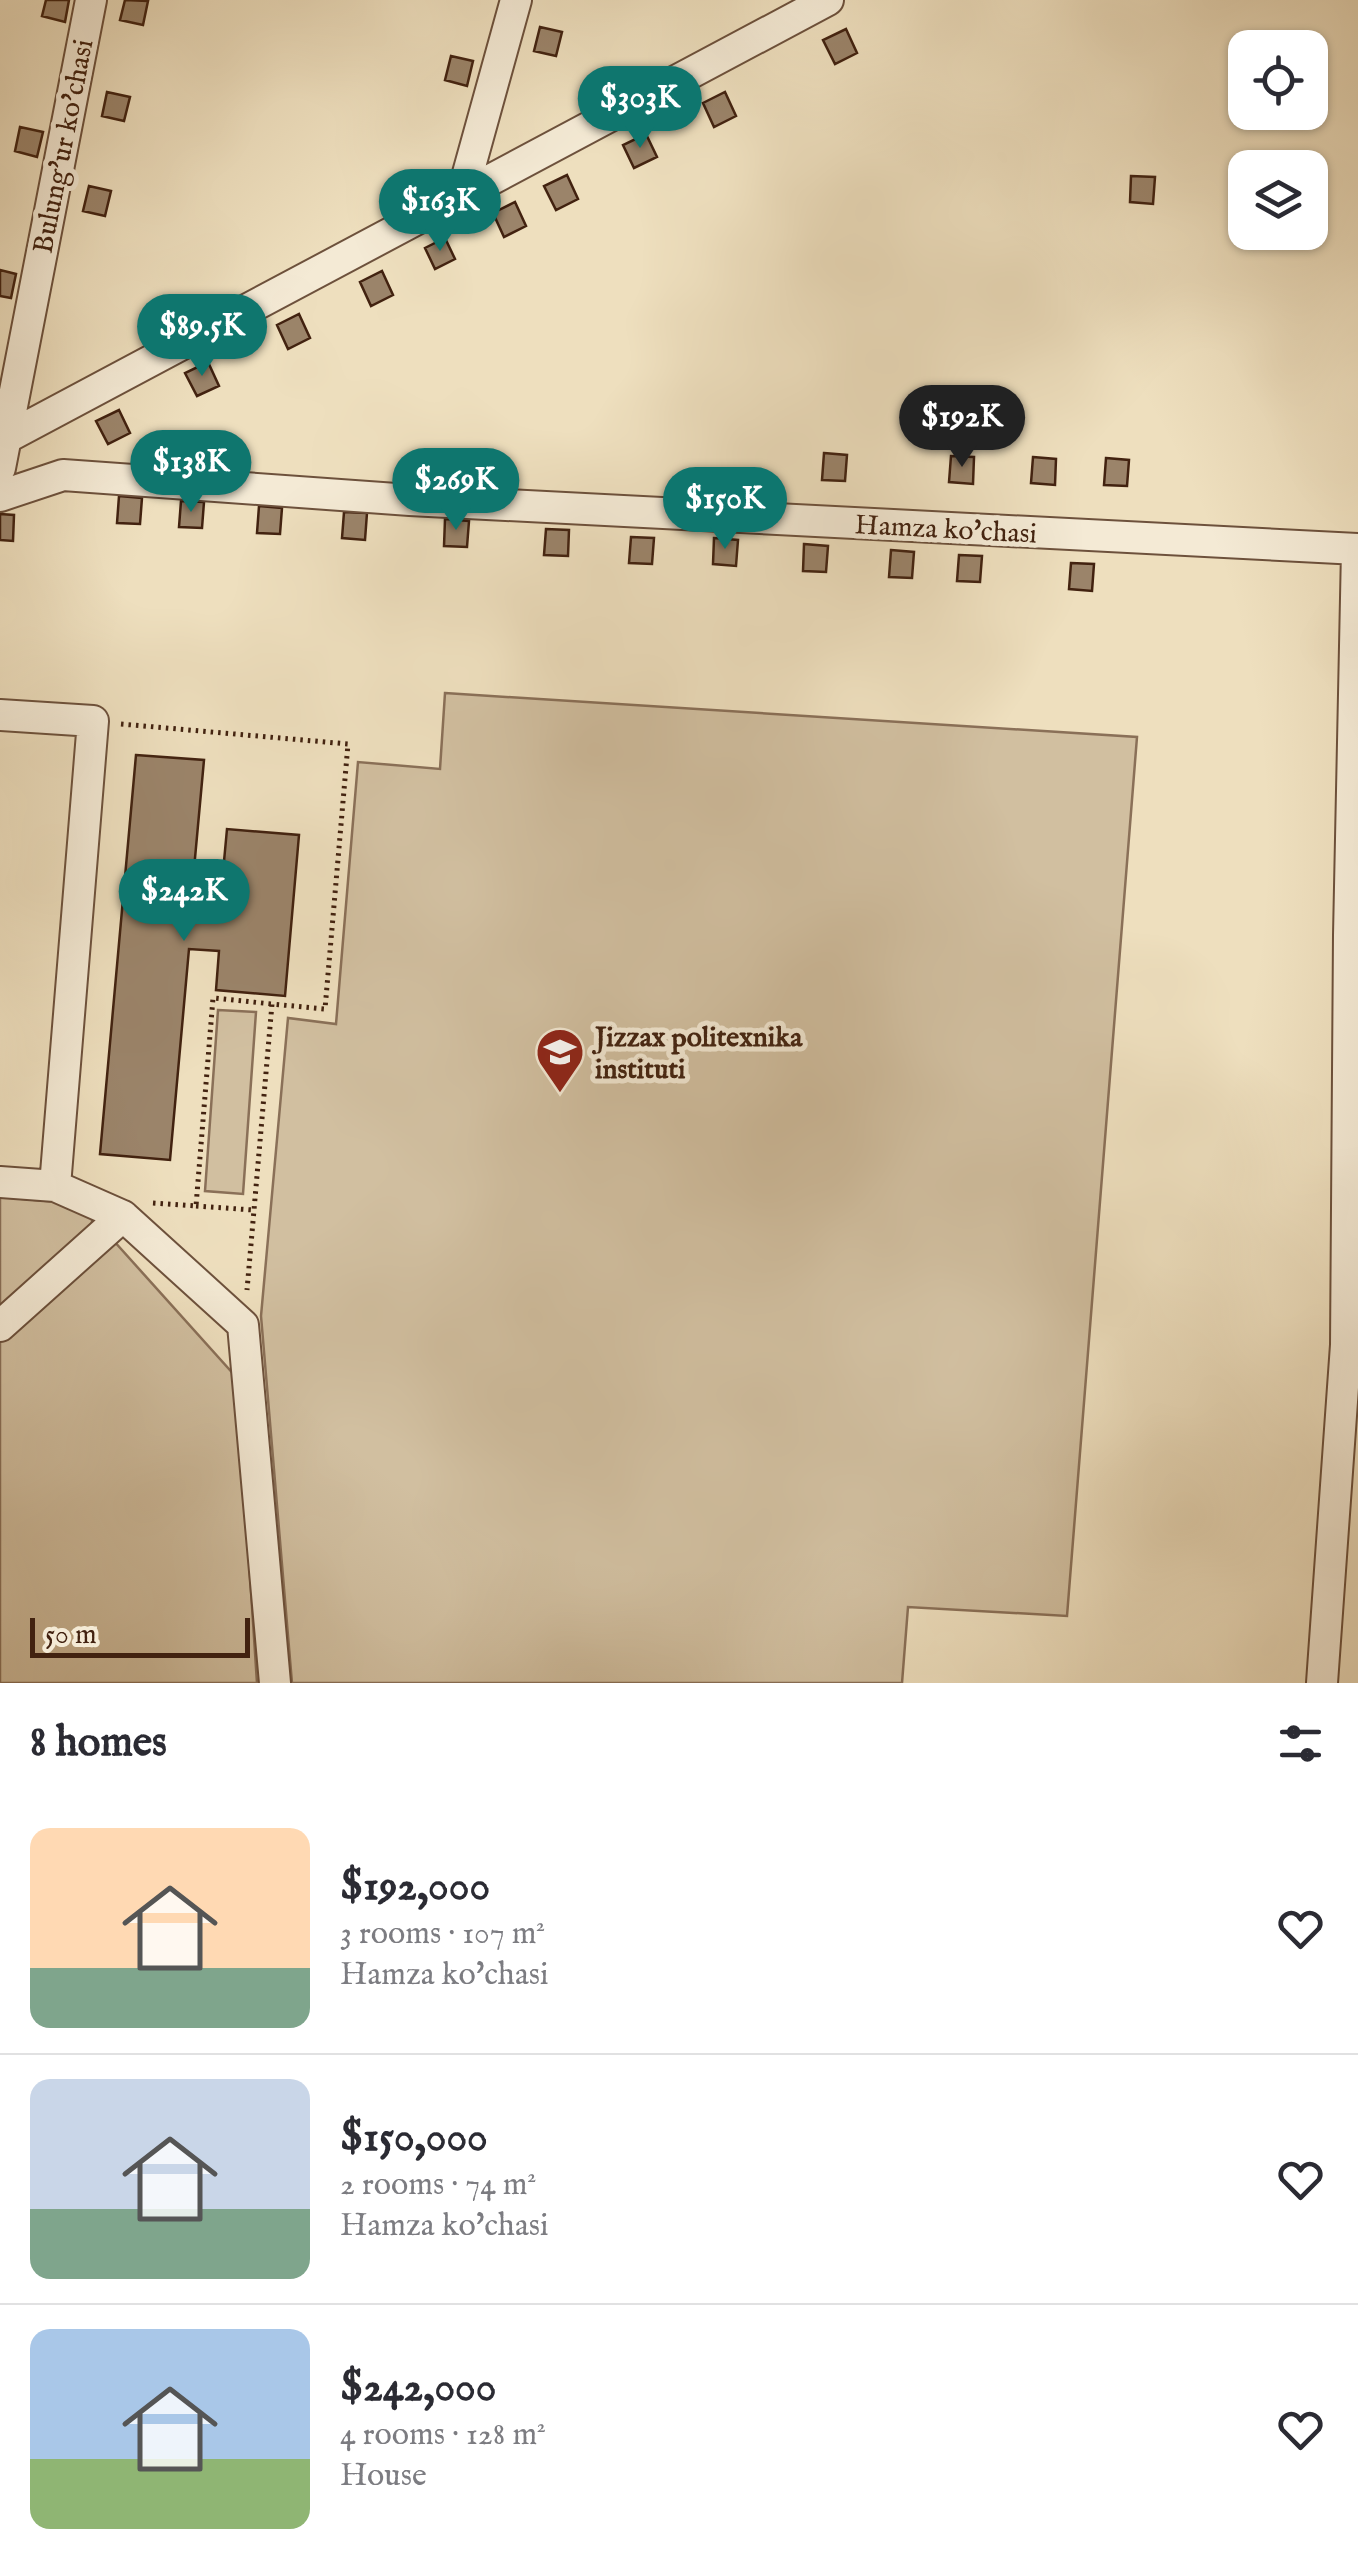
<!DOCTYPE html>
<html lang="en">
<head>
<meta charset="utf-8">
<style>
  body { margin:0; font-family:"IM FELL English",serif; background:#f7f7f7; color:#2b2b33; height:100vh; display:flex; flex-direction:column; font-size:38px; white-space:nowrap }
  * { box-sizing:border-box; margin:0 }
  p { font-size:32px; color:#7c7c81 }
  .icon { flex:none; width:55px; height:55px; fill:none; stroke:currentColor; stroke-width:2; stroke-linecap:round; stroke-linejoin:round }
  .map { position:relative; height:1683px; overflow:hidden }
  .side { display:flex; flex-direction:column; background:#fff; flex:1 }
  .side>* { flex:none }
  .fabs { position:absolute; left:1228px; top:30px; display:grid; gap:20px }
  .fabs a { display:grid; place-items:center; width:100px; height:100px; border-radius:20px; background:#fff; box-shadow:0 2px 8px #0004; font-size:50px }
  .scale { position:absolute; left:30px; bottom:25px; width:220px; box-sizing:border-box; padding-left:10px; border:5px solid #422210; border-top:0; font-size:28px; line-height:35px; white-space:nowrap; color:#422210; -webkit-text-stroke:8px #f4ead5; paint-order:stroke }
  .price { position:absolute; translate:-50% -85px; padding:0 22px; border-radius:35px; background:#0f766e; color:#fff; font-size:32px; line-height:65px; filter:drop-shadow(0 2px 5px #0008) }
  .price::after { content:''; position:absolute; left:50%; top:60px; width:30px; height:22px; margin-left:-15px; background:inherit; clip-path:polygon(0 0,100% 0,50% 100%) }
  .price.active { background:#222; color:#fff }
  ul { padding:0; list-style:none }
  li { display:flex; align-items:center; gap:30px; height:250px; padding:0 30px }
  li+li { border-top:2px solid #e1e1e2 }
  li span { display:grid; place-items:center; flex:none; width:280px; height:200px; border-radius:20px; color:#555 }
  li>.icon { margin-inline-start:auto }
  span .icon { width:120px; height:120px; fill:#fffc; stroke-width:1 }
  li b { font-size:42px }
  h2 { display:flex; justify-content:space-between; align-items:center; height:120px; padding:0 30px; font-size:42px }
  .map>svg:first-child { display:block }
  .green { fill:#d1bfa0; stroke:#8a7058; stroke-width:2.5 }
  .building { fill:#9b846a; stroke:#422210; stroke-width:2.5 }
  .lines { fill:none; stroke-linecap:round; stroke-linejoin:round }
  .minor-casing { stroke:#6d513c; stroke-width:34 }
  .path { stroke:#422210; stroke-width:5; stroke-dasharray:2.5 5; stroke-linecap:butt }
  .minor { stroke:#f4ead5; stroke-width:30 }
  .labels { text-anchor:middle; stroke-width:10; stroke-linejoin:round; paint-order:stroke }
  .street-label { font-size:28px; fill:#422210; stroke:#f4ead5 }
  .poi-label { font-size:28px; font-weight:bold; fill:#422210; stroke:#f4ead5; text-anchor:start }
</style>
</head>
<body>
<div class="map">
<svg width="1358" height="1683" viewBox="0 0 1358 1683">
  <rect width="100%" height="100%" fill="#eedfbe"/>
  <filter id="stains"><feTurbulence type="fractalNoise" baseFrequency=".002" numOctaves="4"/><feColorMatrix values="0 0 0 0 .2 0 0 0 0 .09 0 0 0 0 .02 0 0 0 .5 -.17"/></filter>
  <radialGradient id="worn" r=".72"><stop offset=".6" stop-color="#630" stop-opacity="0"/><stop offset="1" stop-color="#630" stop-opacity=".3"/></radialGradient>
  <path class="green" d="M 445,693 L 1137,737 L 1067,1616 L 908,1607 L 902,1683 L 292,1683 L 261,1316 L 288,1018 L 336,1024 L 358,762 L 440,769 Z
    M 218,1010 L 256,1012 L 243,1194 L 205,1191 Z
    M 0,1197 L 70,1203 L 92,1217 L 92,1229 L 0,1311 Z
    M 113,1240 L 237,1378 L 257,1683 L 0,1683 L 0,1341 Z"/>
  <path class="building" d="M 46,0 L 69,0 L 65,22 L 42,16 Z
    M 125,0 L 148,1 L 143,25 L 120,20 Z
    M 540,27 L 562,32 L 556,56 L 534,51 Z
    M 846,29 L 857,53 L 835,64 L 823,40 Z
    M 451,56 L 473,61 L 467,86 L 445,80 Z
    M 107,92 L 130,97 L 124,121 L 102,116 Z
    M 725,92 L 736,116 L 714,127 L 703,103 Z
    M 20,127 L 43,132 L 37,157 L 15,151 Z
    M 646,134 L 657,157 L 634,168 L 623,145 Z
    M 567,175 L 578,199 L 556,210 L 544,186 Z
    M 1131,176 L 1155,177 L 1153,204 L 1130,202 Z
    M 89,186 L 111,191 L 105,216 L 83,211 Z
    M 515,202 L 526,226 L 504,237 L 493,213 Z
    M 445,238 L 455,259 L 435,269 L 425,248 Z
    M 0,270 L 16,274 L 11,298 L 0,296 Z
    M 382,271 L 393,295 L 371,306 L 360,282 Z
    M 299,314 L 310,338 L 288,349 L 277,325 Z
    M 208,362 L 219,386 L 197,396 L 185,373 Z
    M 119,410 L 130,433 L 108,444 L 96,421 Z
    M 824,453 L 847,455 L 845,481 L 822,480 Z
    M 951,456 L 974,457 L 973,484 L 949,482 Z
    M 1033,457 L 1056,459 L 1055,485 L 1031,483 Z
    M 1106,458 L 1129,460 L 1127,486 L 1104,485 Z
    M 119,496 L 142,498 L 140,524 L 117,523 Z
    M 181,501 L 204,502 L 202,528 L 179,527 Z
    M 259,506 L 282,508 L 280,534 L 257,533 Z
    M 344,512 L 367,513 L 365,540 L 342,538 Z
    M 0,514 L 14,515 L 13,541 L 0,540 Z
    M 445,519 L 469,521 L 467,547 L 444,546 Z
    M 546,529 L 569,530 L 568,556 L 544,555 Z
    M 631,537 L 654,538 L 652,564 L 629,563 Z
    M 714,538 L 738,540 L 736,566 L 713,564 Z
    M 804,544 L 828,546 L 826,572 L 803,571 Z
    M 891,550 L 914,552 L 912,578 L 889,577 Z
    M 959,555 L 982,556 L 980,582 L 957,581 Z
    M 1071,563 L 1094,564 L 1092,591 L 1069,589 Z
    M 136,755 L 204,760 L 193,880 L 222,883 L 227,829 L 299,835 L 285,996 L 216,990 L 219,951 L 189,949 L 170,1160 L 100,1154 Z"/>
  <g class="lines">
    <g class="minor-casing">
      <path id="minor" d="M 462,195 L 516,0
        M 6,438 L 828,0
        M 0,468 L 91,0
        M 0,496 L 63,475 L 410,500 L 1358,549
        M 0,715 L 93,721 L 55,1186
        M 0,1182 L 55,1186 L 123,1216
        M 0,1326 L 123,1216 L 243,1325 L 275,1683
        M 1322,1683 L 1346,1345 L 1349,935 L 1357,550"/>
    </g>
    <path class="path" d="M 121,724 L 348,744 L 325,1009 L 272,1004 L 247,1290
      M 153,1203 L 196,1206 L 213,998 L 272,1004
      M 196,1206 L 253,1210"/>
    <use href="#minor" class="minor"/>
  </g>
  <defs>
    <g id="university-pin" transform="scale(2.5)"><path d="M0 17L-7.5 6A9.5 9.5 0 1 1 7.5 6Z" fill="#8f2418" stroke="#f4ead5"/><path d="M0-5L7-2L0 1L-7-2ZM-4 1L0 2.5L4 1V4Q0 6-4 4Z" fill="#fff"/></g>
  </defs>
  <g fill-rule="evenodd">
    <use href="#university-pin" x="560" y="1052"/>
  </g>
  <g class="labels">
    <g class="street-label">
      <text transform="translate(62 146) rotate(-79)" y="10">Bulung'ur ko'chasi</text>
      <text transform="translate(946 528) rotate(3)" y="10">Hamza ko'chasi</text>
    </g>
    <g class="poi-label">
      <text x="595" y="1046">Jizzax politexnika<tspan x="595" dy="32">instituti</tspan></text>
    </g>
  </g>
  <rect width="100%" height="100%" filter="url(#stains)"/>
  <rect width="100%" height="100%" fill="url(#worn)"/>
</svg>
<div class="fabs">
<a><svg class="icon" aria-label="locate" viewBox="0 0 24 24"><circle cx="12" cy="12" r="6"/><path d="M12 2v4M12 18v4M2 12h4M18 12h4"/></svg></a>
<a><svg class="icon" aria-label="layers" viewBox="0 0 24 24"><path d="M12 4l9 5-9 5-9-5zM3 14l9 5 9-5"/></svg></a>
</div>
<div class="scale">50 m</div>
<b class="price" style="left:640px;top:151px">$303K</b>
<b class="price" style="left:440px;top:254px">$163K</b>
<b class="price" style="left:202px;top:379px">$89.5K</b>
<b class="price active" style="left:962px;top:470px">$192K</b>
<b class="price" style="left:191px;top:515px">$138K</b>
<b class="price" style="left:456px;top:533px">$269K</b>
<b class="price" style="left:725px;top:552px">$150K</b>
<b class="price" style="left:184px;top:944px">$242K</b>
</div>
<section class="side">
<h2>8 homes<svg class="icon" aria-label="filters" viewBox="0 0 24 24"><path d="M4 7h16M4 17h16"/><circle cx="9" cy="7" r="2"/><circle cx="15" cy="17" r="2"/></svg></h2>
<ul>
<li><span style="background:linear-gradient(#ffd9b3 70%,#7fa58c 0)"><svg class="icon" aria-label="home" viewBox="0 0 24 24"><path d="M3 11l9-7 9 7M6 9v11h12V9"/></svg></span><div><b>$192,000</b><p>3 rooms · 107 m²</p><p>Hamza ko'chasi</p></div><svg class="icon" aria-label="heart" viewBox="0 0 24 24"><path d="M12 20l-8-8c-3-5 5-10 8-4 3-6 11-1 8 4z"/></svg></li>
<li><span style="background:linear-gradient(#c9d6e8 65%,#7fa58c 0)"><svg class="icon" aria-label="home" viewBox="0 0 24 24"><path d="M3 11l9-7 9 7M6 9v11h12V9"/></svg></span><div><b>$150,000</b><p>2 rooms · 74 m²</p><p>Hamza ko'chasi</p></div><svg class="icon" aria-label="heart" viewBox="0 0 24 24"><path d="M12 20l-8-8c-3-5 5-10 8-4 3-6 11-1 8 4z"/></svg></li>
<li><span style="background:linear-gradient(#a9c7e8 65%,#8fb573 0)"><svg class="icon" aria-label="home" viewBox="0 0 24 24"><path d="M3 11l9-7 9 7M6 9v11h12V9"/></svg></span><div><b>$242,000</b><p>4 rooms · 128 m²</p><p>House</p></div><svg class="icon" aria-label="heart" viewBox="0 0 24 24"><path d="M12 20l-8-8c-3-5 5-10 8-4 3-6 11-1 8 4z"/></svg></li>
</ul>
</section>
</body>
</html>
